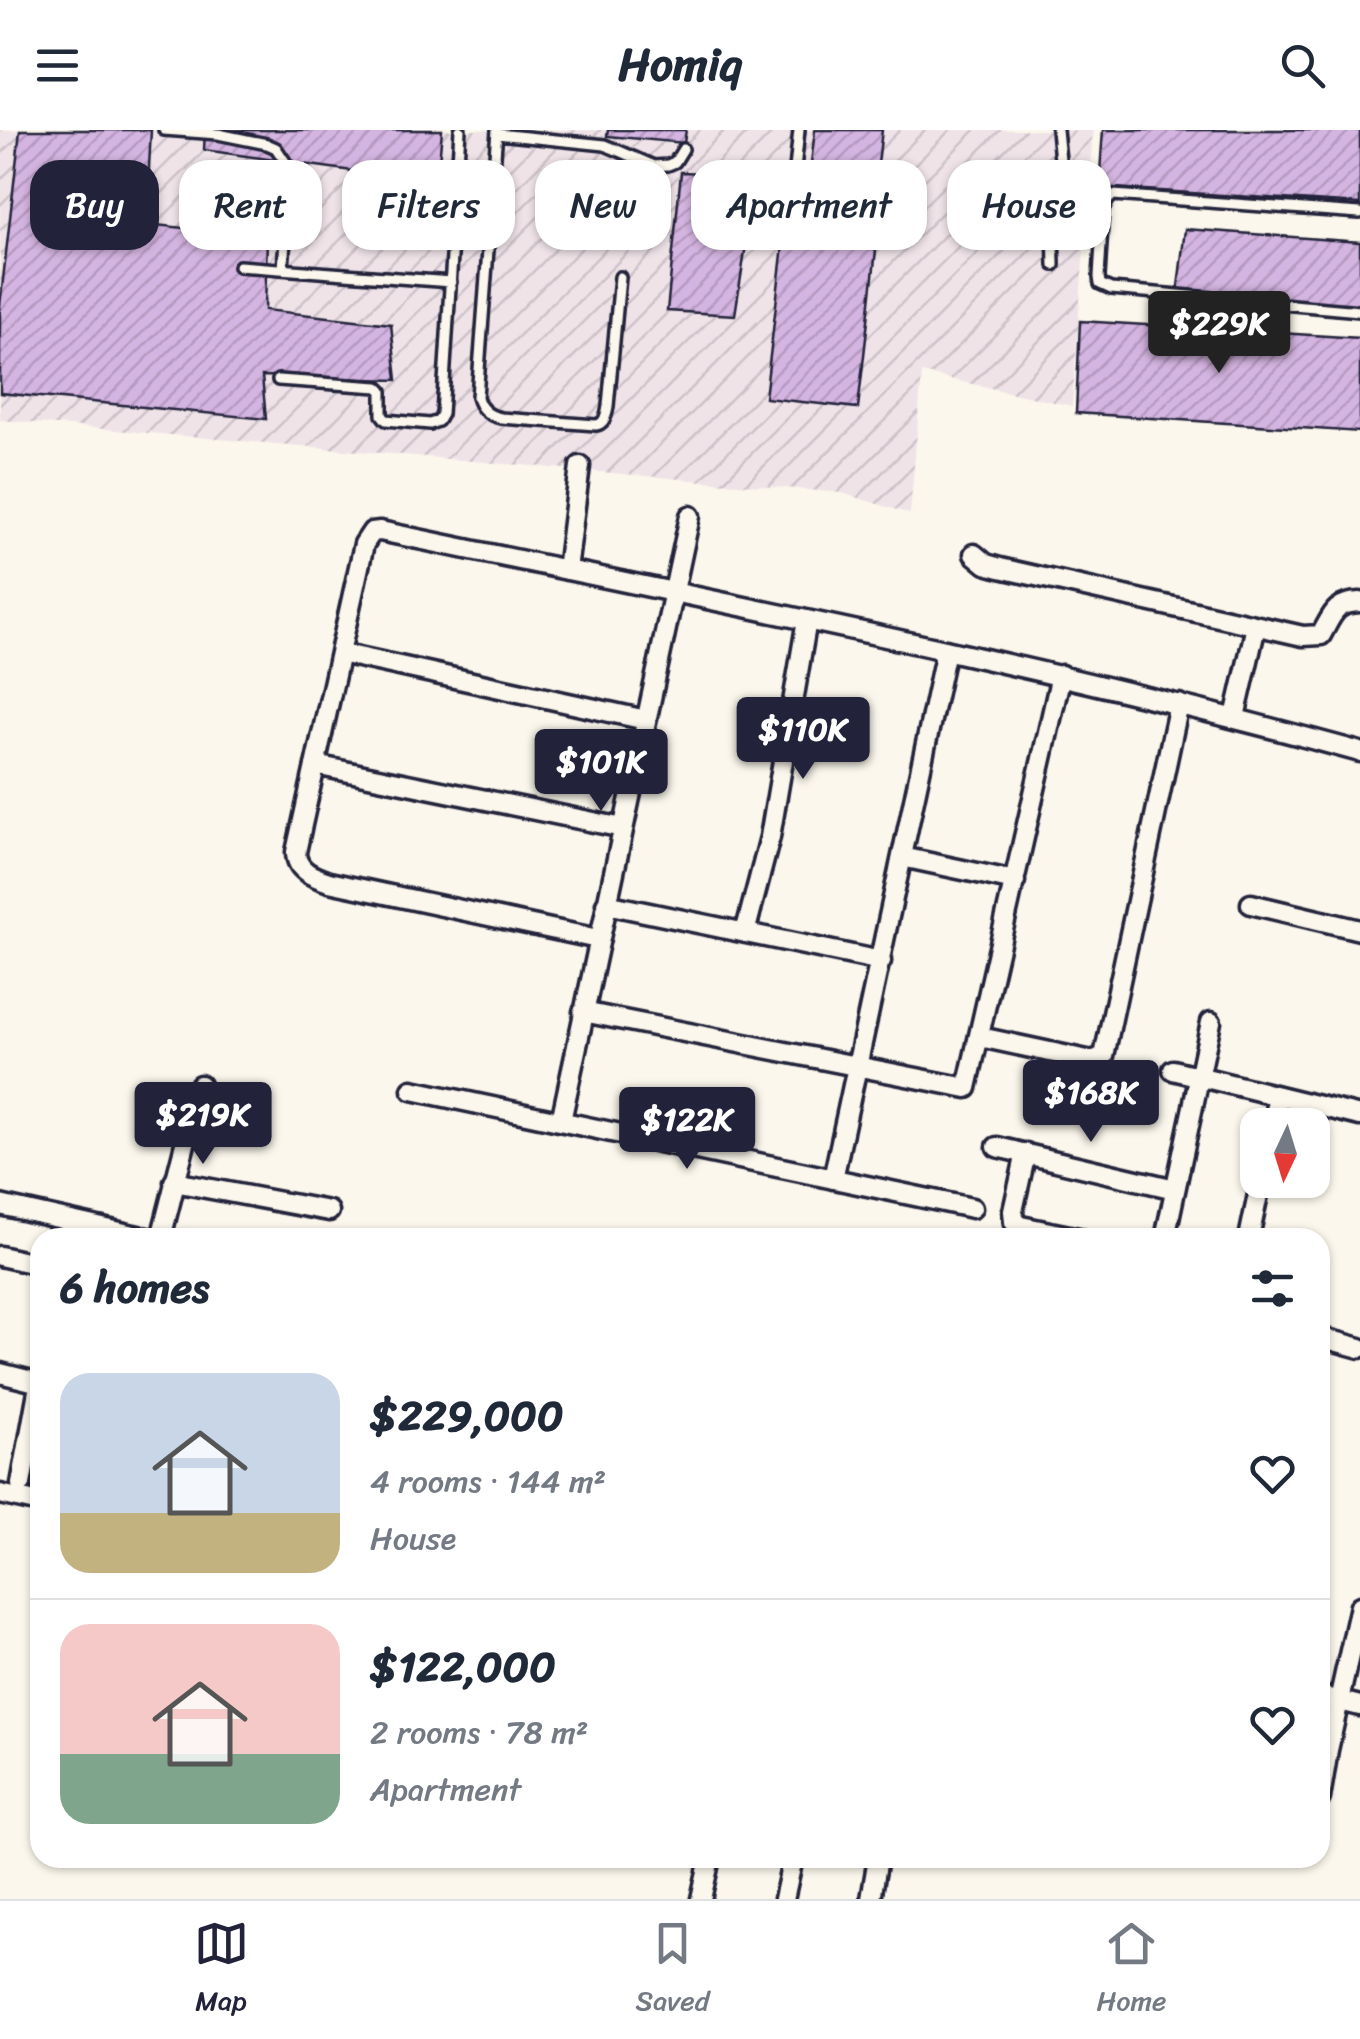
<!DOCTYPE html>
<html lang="en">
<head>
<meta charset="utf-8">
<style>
  body { margin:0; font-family:Sriracha,sans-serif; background:#f6f6f7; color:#1f2937; height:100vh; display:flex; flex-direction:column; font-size:38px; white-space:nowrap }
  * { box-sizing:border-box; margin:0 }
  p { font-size:32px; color:#747a83 }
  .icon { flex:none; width:55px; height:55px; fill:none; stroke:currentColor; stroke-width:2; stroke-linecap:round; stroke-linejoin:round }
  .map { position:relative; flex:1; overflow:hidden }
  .panel { position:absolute; left:30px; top:1098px; width:1300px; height:640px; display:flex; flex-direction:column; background:#fff; border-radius:30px; box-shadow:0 2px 8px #0004 }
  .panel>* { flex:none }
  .hud { position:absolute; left:30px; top:30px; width:1300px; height:90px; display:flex; gap:20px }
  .needle { width:65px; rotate:184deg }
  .controls { position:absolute; left:1240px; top:978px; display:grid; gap:20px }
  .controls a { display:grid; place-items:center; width:90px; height:90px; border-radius:20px; background:#fff; box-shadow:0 2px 8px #0004; font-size:50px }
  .price { position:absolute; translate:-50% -85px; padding:0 22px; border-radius:10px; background:#22223b; color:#fff; font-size:32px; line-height:65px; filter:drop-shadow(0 2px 5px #0008) }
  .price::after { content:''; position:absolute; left:50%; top:60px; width:30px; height:22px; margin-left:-15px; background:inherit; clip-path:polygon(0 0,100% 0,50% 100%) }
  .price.active { background:#222; color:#fff }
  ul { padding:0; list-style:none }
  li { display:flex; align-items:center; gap:30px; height:250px; padding:0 30px }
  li+li { border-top:2px solid #e0e1e3 }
  li span { display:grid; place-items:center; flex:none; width:280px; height:200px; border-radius:30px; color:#555 }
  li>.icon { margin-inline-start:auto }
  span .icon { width:120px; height:120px; fill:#fffc; stroke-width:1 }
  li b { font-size:42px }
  h2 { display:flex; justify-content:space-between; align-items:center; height:120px; padding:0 30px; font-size:42px }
  .tag { padding:0 35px; border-radius:30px; background:#fff; box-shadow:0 2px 8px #0004; font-size:35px; line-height:90px }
  .tag.active { background:#22223b; color:#fff }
  header { display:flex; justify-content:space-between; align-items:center; height:130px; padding:0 30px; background:#fff; font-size:45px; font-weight:700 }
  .tab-bar { display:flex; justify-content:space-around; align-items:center; height:140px; border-top:2px solid #e0e1e3; background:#fff; font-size:28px; color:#747a83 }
  .tab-bar a { display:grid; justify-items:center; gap:5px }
  .tab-bar .active { color:#22223b }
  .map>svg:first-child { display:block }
  .industrial { fill:url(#industrial-furrows) }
  .building { fill:url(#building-hatch); stroke:#22223b; stroke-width:2.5 }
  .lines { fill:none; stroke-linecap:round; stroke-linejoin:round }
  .lane-casing { stroke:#22223b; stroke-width:16 }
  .street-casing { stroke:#22223b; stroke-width:25 }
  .lane { stroke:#fbf7ec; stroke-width:9 }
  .street { stroke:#fbf7ec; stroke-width:18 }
</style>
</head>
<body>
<header><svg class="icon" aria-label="menu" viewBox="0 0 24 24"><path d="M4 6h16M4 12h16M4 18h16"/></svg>Homiq<svg class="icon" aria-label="search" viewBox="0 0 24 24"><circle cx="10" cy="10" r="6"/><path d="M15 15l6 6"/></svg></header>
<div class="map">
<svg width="1360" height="1769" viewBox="0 0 1360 1769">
  <defs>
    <pattern id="industrial-furrows" width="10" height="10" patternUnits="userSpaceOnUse" patternTransform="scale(2.5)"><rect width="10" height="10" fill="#efe3e8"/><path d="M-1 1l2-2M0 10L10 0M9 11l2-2" fill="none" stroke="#cdc2c8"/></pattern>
    <pattern id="building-hatch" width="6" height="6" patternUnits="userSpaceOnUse" patternTransform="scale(2.5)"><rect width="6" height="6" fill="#d4b4e0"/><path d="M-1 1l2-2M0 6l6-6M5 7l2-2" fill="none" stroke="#b69ac1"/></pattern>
  </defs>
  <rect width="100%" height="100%" fill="#fbf7ec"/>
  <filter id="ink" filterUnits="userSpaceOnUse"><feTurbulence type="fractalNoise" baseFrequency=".01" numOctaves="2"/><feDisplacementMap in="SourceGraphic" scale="20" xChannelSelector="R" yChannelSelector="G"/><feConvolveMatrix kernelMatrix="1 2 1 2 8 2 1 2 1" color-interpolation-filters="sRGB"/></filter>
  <g filter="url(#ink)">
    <path class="industrial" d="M 0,0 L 1093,0 L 1072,276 L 922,243 L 910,384 L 842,363 L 0,290 Z"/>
    <path class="building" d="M 20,0 L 151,0 L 146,94 L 267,107 L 265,180 L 391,194 L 397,250 L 262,246 L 266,289 L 0,263 L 0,176 Z
      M 205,0 L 442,0 L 437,53 L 204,20 Z
      M 608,0 L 686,0 L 684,13 L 607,6 Z
      M 815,0 L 882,0 L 868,119 L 876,120 L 858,278 L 765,268 L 784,107 L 802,109 Z
      M 1103,0 L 1360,0 L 1360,74 L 1099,57 Z
      M 681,42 L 757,45 L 735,185 L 667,181 Z
      M 1185,99 L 1360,112 L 1360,181 L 1177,165 Z
      M 1080,191 L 1360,208 L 1360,302 L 1076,283 Z"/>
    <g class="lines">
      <g class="lane-casing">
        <path id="lane" d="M 164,0 L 218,4 L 267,14 L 276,18 L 290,39 L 283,139
          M 497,0 L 477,267 C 480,279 489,286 501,288 L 596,295 C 605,294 607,284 608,276 L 620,147
          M 497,4 L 605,15 L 654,36 L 668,35 L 675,32 L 683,19
          M 791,78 L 799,0
          M 1360,83 L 1113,65 L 1108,70 L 1103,80 L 1099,147 L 1100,154 L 1111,159 L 1360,181
          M 1054,135 L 1053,96 L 1064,70 L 1057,0
          M 239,136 L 451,152
          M 278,250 L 378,257 L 382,261 L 382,285 L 386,290 L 430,294 L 438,291 L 442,284 L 460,0"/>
      </g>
      <g class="street-casing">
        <path id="street" d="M 974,424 L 986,434 L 1000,438 L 1303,506 L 1321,505 C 1333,484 1334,473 1360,472
          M 567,440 L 580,336
          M 340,523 L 646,590
          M 1235,587 L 1256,496
          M 315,635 L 623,698
          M 902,727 L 1015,751
          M 606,774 L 881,831
          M 1251,774 L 1360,800
          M 745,803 L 770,707 L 807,490
          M 598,809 L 329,752 C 314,747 296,741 296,722 L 364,414 L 372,402 L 380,401 C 708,470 1037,533 1360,622
          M 583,882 L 967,958 L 1061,545
          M 980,907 L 1092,931 L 1104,926 L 1179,574
          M 1173,940 L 1360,986
          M 412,960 L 972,1078
          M 561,991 L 690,386
          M 1272,995 L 1278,966
          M 997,1017 L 1175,1059
          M 1026,1023 L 1013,1081 L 1014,1092 L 1021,1096 L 1079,1108
          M 833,1049 L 946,520
          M 174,1052 L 329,1081
          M 0,1075 L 147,1108
          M 161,1108 L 200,955
          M 1165,1108 L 1211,892
          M 1249,1108 L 1261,1050
          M 0,1126 L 40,1135
          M 1320,1207 L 1360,1218
          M 0,1243 L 40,1253
          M 21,1354 L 40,1250
          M 0,1364 L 40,1373
          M 1320,1566 L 1360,1576
          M 1320,1668 L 1328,1620 L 1360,1476
          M 701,1769 L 710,1728
          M 784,1769 L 793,1728
          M 871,1769 L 878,1728"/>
      </g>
      <use href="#lane" class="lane"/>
      <use href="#street" class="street"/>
    </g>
  </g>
</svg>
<div class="controls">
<a><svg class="needle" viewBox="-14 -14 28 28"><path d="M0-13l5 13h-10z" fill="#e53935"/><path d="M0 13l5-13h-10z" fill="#747a83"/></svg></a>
</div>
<b class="price active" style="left:1219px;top:246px">$229K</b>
<b class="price" style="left:803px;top:652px">$110K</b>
<b class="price" style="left:601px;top:684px">$101K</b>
<b class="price" style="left:1091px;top:1015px">$168K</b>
<b class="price" style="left:203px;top:1037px">$219K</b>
<b class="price" style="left:687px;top:1042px">$122K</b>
<div class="hud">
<a class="tag active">Buy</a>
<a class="tag">Rent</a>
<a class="tag">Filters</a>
<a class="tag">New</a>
<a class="tag">Apartment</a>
<a class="tag">House</a>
</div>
<section class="panel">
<h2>6 homes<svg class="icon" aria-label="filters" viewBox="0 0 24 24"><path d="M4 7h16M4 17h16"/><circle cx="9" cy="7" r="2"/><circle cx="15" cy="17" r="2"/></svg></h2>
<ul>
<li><span style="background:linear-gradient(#c9d6e8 70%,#c2b280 0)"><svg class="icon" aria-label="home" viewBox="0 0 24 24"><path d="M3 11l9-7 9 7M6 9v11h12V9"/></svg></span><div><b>$229,000</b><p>4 rooms · 144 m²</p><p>House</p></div><svg class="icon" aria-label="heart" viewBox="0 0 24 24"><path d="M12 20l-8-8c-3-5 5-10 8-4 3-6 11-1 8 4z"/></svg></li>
<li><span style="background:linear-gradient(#f6c9c9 65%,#7fa58c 0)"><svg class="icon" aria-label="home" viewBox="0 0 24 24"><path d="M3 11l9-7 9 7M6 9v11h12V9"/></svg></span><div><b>$122,000</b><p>2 rooms · 78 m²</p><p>Apartment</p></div><svg class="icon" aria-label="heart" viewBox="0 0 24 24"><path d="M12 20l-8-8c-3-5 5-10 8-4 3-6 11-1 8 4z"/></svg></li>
</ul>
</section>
</div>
<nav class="tab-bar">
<a class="active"><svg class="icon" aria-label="map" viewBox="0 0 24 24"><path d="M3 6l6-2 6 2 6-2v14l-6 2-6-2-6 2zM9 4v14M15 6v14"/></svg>Map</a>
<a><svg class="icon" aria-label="saved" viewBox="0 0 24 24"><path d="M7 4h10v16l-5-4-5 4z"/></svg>Saved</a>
<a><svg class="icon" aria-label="home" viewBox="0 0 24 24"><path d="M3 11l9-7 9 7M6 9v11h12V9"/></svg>Home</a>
</nav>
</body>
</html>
